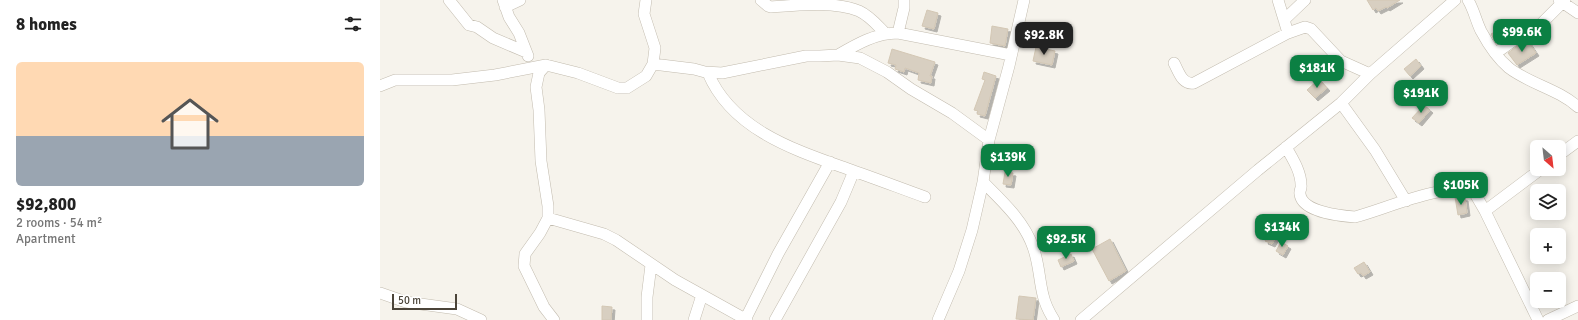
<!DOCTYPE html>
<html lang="en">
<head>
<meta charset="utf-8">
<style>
  body { margin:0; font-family:Signika,sans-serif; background:#f2f2f2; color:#222; height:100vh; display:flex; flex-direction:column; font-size:15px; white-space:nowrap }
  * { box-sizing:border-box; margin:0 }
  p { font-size:13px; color:#767676 }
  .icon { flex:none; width:22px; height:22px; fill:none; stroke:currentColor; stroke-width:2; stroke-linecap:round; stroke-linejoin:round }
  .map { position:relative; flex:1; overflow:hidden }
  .panel { display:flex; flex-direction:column; background:#fff; width:380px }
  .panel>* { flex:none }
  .needle { width:26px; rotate:152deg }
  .tools { position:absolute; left:1150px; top:140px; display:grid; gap:8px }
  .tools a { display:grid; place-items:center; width:36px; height:36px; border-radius:6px; background:#fff; box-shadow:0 2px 10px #0003; font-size:20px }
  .scale { position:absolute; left:12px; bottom:10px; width:65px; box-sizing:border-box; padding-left:4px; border:2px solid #4b4439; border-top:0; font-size:11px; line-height:14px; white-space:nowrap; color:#4b4439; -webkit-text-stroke:3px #fff; paint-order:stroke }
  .price { position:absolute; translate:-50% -34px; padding:0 9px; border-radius:8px; background:#0b8043; color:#fff; font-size:13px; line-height:26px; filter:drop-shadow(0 1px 2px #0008) }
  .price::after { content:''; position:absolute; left:50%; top:24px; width:12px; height:9px; margin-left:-6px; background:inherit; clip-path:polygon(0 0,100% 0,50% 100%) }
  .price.current { background:#222; color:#fff }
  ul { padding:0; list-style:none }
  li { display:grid; align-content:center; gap:8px; height:212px; padding:0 16px }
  li span { display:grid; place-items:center; height:124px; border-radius:6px; color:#555 }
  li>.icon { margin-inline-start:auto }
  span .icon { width:72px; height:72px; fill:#fffc; stroke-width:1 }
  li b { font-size:17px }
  h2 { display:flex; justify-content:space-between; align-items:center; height:48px; padding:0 16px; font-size:17px }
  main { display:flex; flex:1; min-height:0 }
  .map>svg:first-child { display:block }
  .building { fill:#d8cfc1; stroke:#d3c7b4; filter:url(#shadow) }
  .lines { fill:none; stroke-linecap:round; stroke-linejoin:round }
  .minor-casing { stroke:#c2bbae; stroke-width:12 }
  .minor { stroke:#fff; stroke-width:11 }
</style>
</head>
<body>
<main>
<section class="panel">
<h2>8 homes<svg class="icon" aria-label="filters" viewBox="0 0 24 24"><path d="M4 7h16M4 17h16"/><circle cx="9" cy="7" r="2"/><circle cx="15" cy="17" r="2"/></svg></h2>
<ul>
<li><span style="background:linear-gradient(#ffd9b3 60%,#9aa5b1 0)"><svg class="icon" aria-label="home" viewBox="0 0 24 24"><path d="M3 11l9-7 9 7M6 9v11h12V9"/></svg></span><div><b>$92,800</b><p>2 rooms · 54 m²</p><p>Apartment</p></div></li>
</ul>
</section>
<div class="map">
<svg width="1198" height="320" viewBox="0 0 1198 320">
  <defs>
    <filter id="shadow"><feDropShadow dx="3" dy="3" stdDeviation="0" flood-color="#0004"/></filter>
  </defs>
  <rect width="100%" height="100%" fill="#f6f3ec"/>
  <path class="building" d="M 987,0 L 1020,0 L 1007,8 L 1006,7 L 998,11 L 996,8 L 993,10 Z
    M 547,10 L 558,13 L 554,29 L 542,26 Z
    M 612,26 L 628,29 L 625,46 L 610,43 Z
    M 1126,26 L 1130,34 L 1115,41 L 1111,34 Z
    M 1148,41 L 1156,53 L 1137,65 L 1128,53 L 1140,44 Z
    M 656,47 L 675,51 L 672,65 L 653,61 Z
    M 512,49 L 555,62 L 550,76 L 552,76 L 551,83 L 538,80 L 539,73 L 525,68 L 524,72 L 515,69 L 516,65 L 508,63 Z
    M 1036,59 L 1041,66 L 1030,76 L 1024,69 Z
    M 604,72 L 616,76 L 605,116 L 597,114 L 598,111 L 594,110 L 605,80 L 602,79 Z
    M 939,79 L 947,88 L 935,98 L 927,90 Z
    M 1044,105 L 1050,110 L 1039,123 L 1032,118 Z
    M 625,172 L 633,173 L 631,185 L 623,184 Z
    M 1075,197 L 1085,198 L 1087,213 L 1078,215 Z
    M 889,233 L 896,237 L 892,244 L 885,241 Z
    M 730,239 L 746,271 L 729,281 L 712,249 Z
    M 901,242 L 908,246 L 903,255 L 896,251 Z
    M 691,254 L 694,261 L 681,267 L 678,260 Z
    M 984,262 L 990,272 L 983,276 L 981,273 L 978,274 L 974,268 Z
    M 639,296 L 656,298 L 653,320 L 636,319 Z
    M 222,306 L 232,307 L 231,320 L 222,320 Z"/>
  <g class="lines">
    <g class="minor-casing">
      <path id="minor" d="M 69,0 L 89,25 L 97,27 L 113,38 L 146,52
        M 123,0 L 129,17 L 139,33 L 148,56
        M 381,0 L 388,6 L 391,7 C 417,5 455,1 479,11 C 490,16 497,25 505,33
        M 898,0 L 908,33
        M 1088,0 C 1094,10 1096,21 1101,31 C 1108,44 1118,59 1129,68 C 1150,84 1178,89 1198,107
        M 1179,0 L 1198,13
        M 125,7 L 140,0
        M 904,20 L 925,0
        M 518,33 L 524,8 L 524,0
        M 1116,53 L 1137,38 L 1155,30 L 1185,0
        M 458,55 C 477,44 496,33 518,33 L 631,55
        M 794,63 C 799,72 802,85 814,83 L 908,33 L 925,27 L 931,29 L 961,61 L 990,74
        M 273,64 L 314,69 L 325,72 L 342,73 L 426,56 L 440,56 L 458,55 L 480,58 L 507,72 L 531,89 L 572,113 L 609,140
        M 166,65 L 159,73 L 156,87 L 159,110 L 161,161 L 168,206 L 168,218 L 160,233 L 145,254 L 144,266 L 164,307 L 174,320
        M 328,73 C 352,130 415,150 468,169 C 494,178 520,188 545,197
        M 0,86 L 15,80 L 72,80 L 115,75 L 166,65 L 198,73 L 238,88 L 247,88 L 266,76 L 273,64 L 275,48 L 264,14 L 266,0
        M 961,103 L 995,150 L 1026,201
        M 906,147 C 912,158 921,171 921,185 C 922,188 919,191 920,194 C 922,212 961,216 975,217 C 1006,209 1064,182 1094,192 L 1105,211 L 1158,320
        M 1179,155 L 1198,141
        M 603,182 C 622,201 644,221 653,247 C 659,263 659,279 663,295 C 665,304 669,312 674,320
        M 1105,211 L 1161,169
        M 168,218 L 224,234 L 236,240 L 295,280 L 367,320
        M 0,293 L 26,302 L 77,309 L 101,320
        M 366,318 L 398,254 L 450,162
        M 267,320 L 267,297 L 271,265
        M 314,320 L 322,295
        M 395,320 L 461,202 L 474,171
        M 558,320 L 579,271 L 592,230 L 603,182 L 609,140 L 629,66 L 644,0
        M 701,320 L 878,170 L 961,103 L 990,74 L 1075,0
        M 1168,320 L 1198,306"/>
    </g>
    <use href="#minor" class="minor"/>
  </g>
</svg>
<div class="tools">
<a><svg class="needle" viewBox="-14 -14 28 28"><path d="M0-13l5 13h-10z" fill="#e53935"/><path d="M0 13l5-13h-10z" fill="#767676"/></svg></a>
<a><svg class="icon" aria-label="layers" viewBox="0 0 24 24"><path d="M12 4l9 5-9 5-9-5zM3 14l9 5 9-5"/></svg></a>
<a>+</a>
<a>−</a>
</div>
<div class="scale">50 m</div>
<b class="price" style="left:1142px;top:53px">$99.6K</b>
<b class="price current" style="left:664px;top:56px">$92.8K</b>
<b class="price" style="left:937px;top:89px">$181K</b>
<b class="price" style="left:1041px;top:114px">$191K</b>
<b class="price" style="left:628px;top:178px">$139K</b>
<b class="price" style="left:1081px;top:206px">$105K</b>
<b class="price" style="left:902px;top:248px">$134K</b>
<b class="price" style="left:686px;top:260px">$92.5K</b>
</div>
</main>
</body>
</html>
